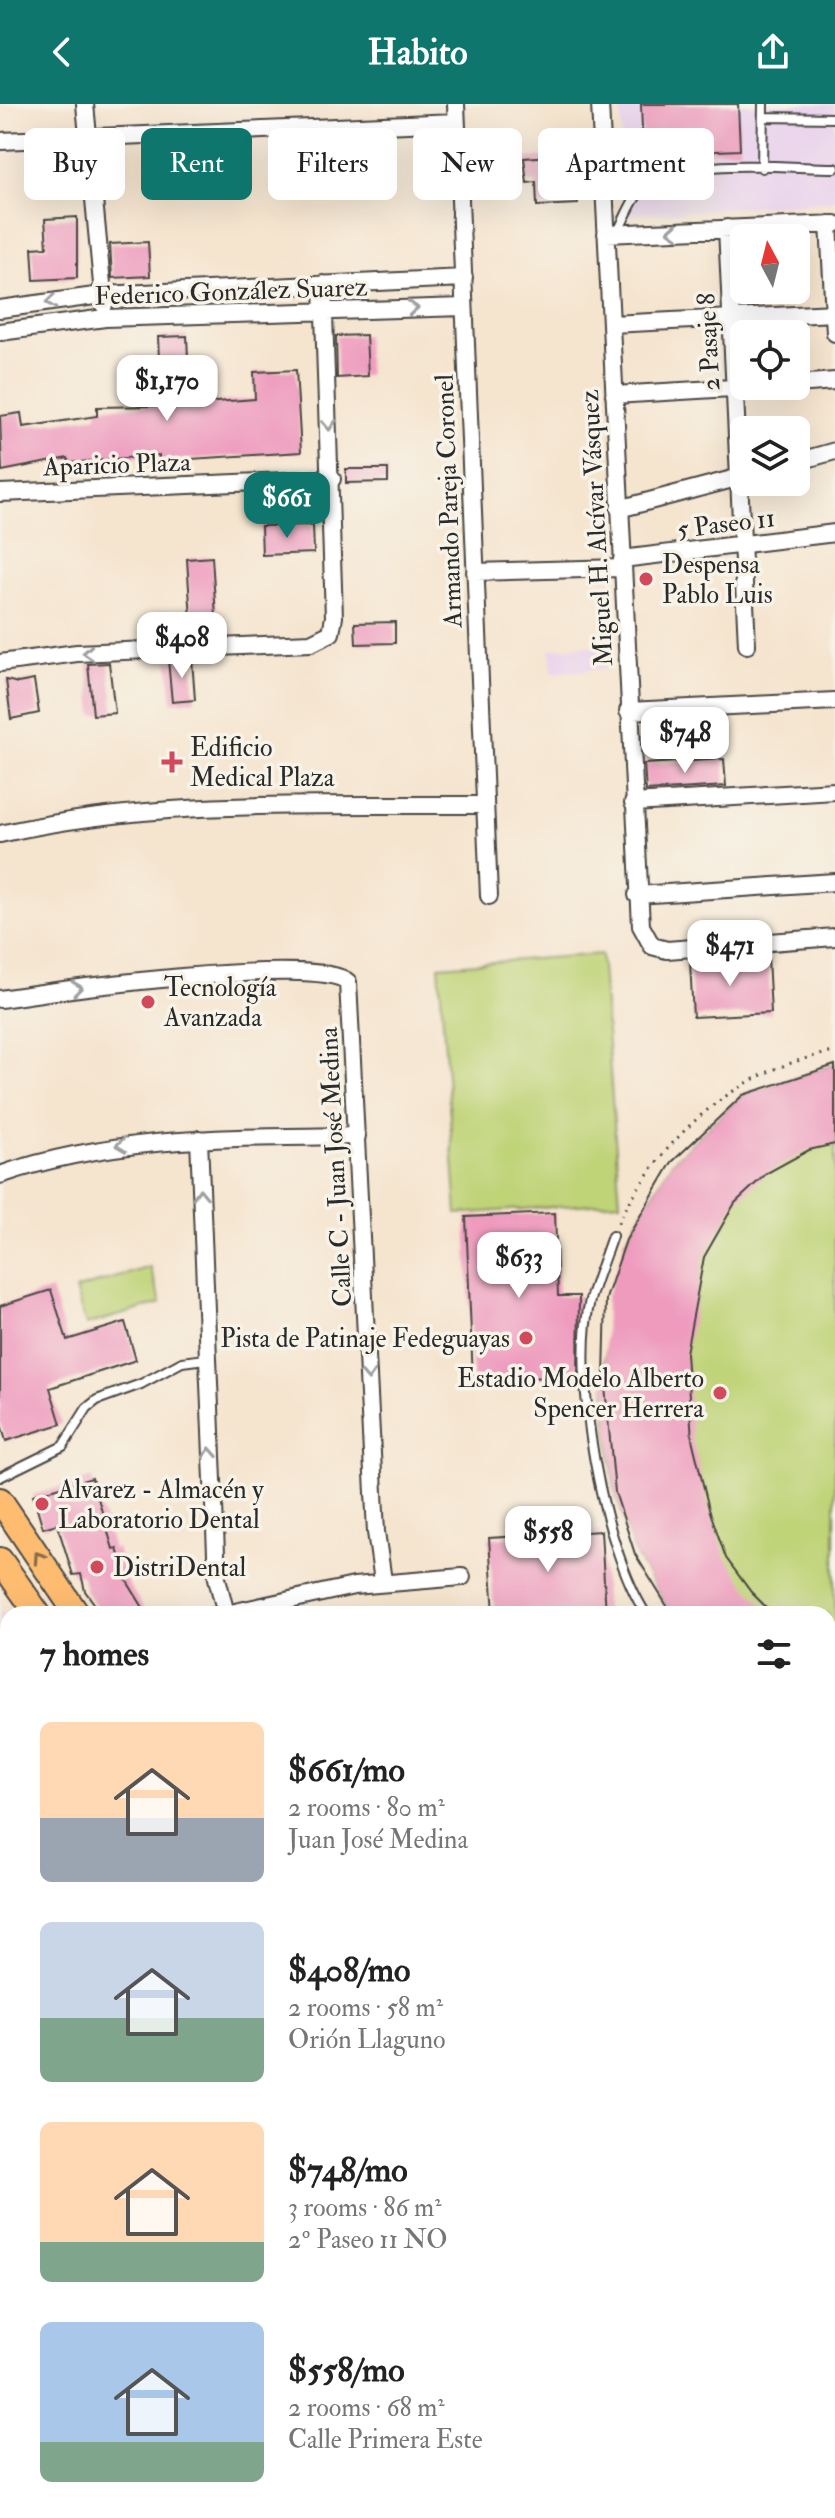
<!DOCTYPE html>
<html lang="en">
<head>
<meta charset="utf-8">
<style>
  body { margin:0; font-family:"IM FELL Double Pica",serif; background:#f6f6f6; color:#222; height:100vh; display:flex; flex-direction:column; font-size:30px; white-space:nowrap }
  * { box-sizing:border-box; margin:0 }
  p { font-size:26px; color:#767676 }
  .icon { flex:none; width:44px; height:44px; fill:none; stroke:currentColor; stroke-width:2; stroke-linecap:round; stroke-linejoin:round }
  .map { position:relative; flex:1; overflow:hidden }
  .panel { position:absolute; left:0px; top:1502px; width:836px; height:912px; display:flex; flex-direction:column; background:#fff; border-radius:24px 24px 0 0; box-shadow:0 8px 32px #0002 }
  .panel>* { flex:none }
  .banner { position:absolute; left:24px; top:24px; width:788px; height:72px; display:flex; gap:16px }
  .needle { width:52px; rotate:353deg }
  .buttons { position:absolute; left:730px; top:120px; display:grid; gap:16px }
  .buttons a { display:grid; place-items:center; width:80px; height:80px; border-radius:12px; background:#fff; box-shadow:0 8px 32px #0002; font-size:40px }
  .price { position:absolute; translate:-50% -68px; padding:0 18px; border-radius:16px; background:#fff; color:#222; font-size:26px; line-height:52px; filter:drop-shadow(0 2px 4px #0008) }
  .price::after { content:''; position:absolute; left:50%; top:48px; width:24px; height:18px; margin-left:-12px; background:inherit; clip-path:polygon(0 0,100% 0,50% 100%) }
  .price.selected { background:#0f766e; color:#fff }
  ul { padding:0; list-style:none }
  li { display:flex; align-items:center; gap:24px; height:200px; padding:0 40px }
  li span { display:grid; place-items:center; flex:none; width:224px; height:160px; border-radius:12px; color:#555 }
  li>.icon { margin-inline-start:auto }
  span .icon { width:96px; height:96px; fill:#fffc; stroke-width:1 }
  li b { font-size:34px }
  h2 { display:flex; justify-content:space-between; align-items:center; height:96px; padding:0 40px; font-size:34px }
  .chip { padding:0 28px; border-radius:12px; background:#fff; box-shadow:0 8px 32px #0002; font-size:28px; line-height:72px }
  .chip.selected { background:#0f766e; color:#fff }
  header { display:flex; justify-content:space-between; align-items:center; height:104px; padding:0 40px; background:#0f766e; color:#fff; font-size:36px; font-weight:700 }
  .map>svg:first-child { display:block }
  .built { fill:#e9d2ed }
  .green { fill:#bfd377; stroke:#757f51; stroke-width:2 }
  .park { fill:url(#park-dots); stroke:#757f51; stroke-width:2 }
  .building { fill:#ee9bbe }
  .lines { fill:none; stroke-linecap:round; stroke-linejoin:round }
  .service-casing { stroke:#494743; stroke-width:12 }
  .minor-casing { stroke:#494743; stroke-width:20 }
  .secondary-casing { stroke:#494743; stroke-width:26 }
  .primary-casing { stroke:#494743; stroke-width:28 }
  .path { stroke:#494743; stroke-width:3; stroke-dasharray:2 6; stroke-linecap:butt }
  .service { stroke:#fff; stroke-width:8 }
  .minor { stroke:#fff; stroke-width:16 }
  .secondary { stroke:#fee4c5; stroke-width:22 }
  .primary { stroke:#fdbc6f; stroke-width:24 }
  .oneway { stroke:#a0a0a0 }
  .oneway2 { stroke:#8a6c4a }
  .poi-dot { fill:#d1495b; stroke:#f7f3e8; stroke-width:3 }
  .labels { text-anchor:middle; stroke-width:7; stroke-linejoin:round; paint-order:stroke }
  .street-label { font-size:26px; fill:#2b2b2b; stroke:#f7f3e8 }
  .poi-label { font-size:26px; fill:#2b2b2b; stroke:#f7f3e8; text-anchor:start }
</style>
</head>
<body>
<header><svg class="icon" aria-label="back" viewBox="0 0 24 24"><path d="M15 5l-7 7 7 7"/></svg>Habito<svg class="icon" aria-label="share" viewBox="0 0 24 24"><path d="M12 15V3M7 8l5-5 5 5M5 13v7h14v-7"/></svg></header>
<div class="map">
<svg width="835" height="2414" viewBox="0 0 835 2414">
  <defs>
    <pattern id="park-dots" width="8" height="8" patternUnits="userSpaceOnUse" patternTransform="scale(2)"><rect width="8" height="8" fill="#bfd377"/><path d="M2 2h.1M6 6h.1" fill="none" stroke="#a4b567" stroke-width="1.8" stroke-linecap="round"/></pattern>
  </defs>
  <rect width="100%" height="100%" fill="#f7f3e8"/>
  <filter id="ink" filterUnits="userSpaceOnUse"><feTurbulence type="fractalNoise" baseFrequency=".0125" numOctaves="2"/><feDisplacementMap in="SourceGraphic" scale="16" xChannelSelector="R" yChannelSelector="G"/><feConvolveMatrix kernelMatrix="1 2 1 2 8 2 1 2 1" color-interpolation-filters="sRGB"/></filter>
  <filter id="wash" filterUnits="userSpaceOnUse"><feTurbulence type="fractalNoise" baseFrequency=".006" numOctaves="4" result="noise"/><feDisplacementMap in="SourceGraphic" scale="32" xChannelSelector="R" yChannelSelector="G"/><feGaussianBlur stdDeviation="1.8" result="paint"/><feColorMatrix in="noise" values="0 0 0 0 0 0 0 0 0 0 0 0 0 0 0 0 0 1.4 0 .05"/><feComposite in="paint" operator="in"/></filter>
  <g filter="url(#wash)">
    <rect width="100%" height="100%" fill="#f5e4ce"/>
    <path class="built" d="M 620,0 L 835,0 L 835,97 L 626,111 Z
      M 606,540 L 608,564 L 552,569 L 550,545 Z
      M 0,1505 L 8,1517 L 8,1634 L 0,1634 Z
      M 0,1791 L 8,1793 L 8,2406 L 477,2406 L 481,2414 L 0,2414 Z"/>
    <path class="green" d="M 601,850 L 620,1098 L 457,1110 L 439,862 Z
      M 835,961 L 835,1616 L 828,1615 L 828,1510 L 672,1510 L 635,1450 L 615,1388 L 607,1322 L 604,1256 L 626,1136 L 672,1058 L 743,991 Z
      M 150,1163 L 161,1199 L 86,1221 L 75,1186 Z"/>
    <path class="park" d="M 828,1897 L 835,1899 L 835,1980 L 828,1978 Z"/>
    <g id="blocks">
      <path class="building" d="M 641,0 L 738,0 L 740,46 L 643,50 Z
        M 565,51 L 565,56 L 571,55 L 578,100 L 537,102 L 536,78 L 527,79 L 524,54 Z
        M 77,113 L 77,174 L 34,176 L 32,144 L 47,143 L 45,115 Z
        M 148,138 L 150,172 L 112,174 L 110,140 Z
        M 366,231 L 368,272 L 337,274 L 336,232 Z
        M 187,232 L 190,300 L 255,295 L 254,268 L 296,266 L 301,348 L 159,357 L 159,351 L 69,359 L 68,354 L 2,367 L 0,312 L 21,309 L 23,323 L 97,312 L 97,303 L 156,302 L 155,299 L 161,298 L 158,233 Z
        M 346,365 L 388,365 L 388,378 L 346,379 Z
        M 313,421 L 314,449 L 262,451 L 261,422 Z
        M 212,453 L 216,513 L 191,515 L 187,455 Z
        M 395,518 L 395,539 L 356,540 L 355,519 Z
        M 192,555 L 195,596 L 172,598 L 168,556 Z
        M 109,559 L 115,609 L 93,611 L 88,560 Z
        M 6,576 L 18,579 L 34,576 L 39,609 L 11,615 Z
        M 724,655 L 726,682 L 646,687 L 644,660 Z
        M 768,854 L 771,909 L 693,913 L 690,858 Z
        M 835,961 L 835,1040 L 809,1046 L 767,1069 L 735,1099 L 704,1153 L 686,1249 L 692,1335 L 709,1405 L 726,1454 L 751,1488 L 773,1510 L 672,1510 L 635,1450 L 615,1388 L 604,1272 L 606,1195 L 626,1136 L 672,1058 L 743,991 Z
        M 555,1109 L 558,1192 L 579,1192 L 578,1272 L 473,1276 L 466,1113 Z
        M 51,1186 L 67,1236 L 125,1218 L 136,1256 L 50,1284 L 61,1320 L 6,1337 L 0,1317 L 0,1202 Z
        M 92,1374 L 113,1445 L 117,1444 L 125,1474 L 147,1510 L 102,1510 L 85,1487 L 81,1470 L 73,1471 L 57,1420 L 43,1424 L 33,1391 Z
        M 601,1427 L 606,1510 L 494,1510 L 489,1434 Z"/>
    </g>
  </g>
  <g filter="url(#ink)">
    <use href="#blocks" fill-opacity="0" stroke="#494743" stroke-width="2"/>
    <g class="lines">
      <g class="service-casing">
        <path id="service" d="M 763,13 L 835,14
          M 762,64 L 763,0
          M 617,129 C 625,115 633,91 646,82 C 688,52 784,64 835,64
          M 612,1132 C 605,1153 596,1174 590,1196 C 571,1273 603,1444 646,1510
          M 0,1373 L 63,1342 L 87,1304 L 97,1296 L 141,1280 L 182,1258 L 205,1255
          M 828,1623 L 835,1625
          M 0,2245 L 8,2261
          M 98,2406 L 103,2414
          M 487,2406 L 491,2414
          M 162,2414 L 165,2406"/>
      </g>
      <g class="minor-casing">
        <path id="minor" d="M 85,0 L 104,201
          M 456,0 L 489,792
          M 600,0 L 641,822 L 652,842 L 667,846 L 835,833
          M 0,37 L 456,18
          M 829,120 L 835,229
          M 727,124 L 747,541
          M 606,130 L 835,120
          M 0,205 L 102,191 L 464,174
          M 611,220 L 835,209
          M 0,228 L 105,214 L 464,203
          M 796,280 L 835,277
          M 614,291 L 765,282
          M 796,358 L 835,347
          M 0,389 L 332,375
          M 619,405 L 744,372
          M 622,455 L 835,429
          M 475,468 L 622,464
          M 0,559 L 77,549 L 311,539 L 331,529 L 334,513 L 323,180
          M 628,607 L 835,597
          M 633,699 L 835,687
          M 0,730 C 157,694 324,702 484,701
          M 637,791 L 835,778
          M 0,895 C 52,887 318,850 348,878 L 376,1428 L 383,1477
          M 199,1035 L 217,1474 L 226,1510 L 354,1482 L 462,1473
          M 0,1071 C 116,1031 236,1034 357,1032
          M 828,1999 L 835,2000
          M 828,2180 L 835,2182
          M 828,2280 L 835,2292
          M 612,2414 L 626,2406"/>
      </g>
      <g class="secondary-casing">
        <path id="secondary" d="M 0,1704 L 8,1705
          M 0,1727 L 8,1728
          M 828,1846 L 835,1848
          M 828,1876 L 835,1878"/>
      </g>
      <g class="primary-casing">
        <path id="primary" d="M 0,1396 L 77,1510
          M 0,1456 L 38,1510
          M 0,1661 L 8,1659
          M 0,1684 L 8,1684
          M 0,1753 L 8,1752
          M 0,1770 L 8,1773
          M 504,2406 L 508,2414
          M 534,2406 L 538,2414"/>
      </g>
      <path class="path" d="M 618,1119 C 663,1032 736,964 835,948
        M 0,1796 L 8,1799
        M 0,1914 L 8,1909
        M 0,2185 L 8,2222
        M 116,2406 L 120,2412 L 132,2406
        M 237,2406 L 241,2414
        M 468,2406 L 472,2414"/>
      <use href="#service" class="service"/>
      <use href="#minor" class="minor"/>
      <use href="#secondary" class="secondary"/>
      <use href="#primary" class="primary"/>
    </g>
    <defs><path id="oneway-chevron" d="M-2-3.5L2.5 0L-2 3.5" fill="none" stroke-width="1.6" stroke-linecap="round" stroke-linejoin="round" transform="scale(2)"/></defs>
    <g class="oneway">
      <use href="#oneway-chevron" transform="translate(673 127) rotate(177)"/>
      <use href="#oneway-chevron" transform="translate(51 198) rotate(172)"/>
      <use href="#oneway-chevron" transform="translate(413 204) rotate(-3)"/>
      <use href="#oneway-chevron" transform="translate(329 321) rotate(87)"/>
      <use href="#oneway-chevron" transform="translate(88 549) rotate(177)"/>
      <use href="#oneway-chevron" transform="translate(77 884) rotate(-8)"/>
      <use href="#oneway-chevron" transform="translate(121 1041) rotate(173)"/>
      <use href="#oneway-chevron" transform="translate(200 1090) rotate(-92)"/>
      <use href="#oneway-chevron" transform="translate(368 1271) rotate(87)"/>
      <use href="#oneway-chevron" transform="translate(210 1349) rotate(-93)"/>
    </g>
    <use class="oneway2" href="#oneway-chevron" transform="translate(39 1453) rotate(-124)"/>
  </g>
  <g class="poi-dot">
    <circle cx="646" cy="475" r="8"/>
    <path d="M168 646h8v8h8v8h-8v8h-8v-8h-8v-8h8z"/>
    <circle cx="148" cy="898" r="8"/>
    <circle cx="526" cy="1234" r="8"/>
    <circle cx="720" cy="1289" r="8"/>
    <circle cx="42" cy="1400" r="8"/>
    <circle cx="97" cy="1463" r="8"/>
  </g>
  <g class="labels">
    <g class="street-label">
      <text transform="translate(231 187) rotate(-2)" y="9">Federico González Suarez</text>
      <text transform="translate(708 238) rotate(-93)" y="9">2 Pasaje 8</text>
      <text transform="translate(117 360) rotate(-2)" y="9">Aparicio Plaza</text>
      <text transform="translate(448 397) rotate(-92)" y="9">Armando Pareja Coronel</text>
      <text transform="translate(726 419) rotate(-7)" y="9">5 Paseo 11</text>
      <text transform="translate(596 424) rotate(-93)" y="9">Miguel H. Alcívar Vásquez</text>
      <text transform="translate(335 1063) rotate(-93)" y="9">Calle C - Juan José Medina</text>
    </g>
    <g class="poi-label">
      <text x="662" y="469">Despensa<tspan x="662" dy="30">Pablo Luis</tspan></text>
      <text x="190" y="652">Edificio<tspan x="190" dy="30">Medical Plaza</tspan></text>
      <text x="164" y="892">Tecnología<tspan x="164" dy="30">Avanzada</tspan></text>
      <text x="510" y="1243" text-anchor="end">Pista de Patinaje Fedeguayas</text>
      <text x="704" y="1283" text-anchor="end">Estadio Modelo Alberto<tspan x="704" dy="30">Spencer Herrera</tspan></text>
      <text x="58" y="1394">Alvarez - Almacén y<tspan x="58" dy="30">Laboratorio Dental</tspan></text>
      <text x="113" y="1472">DistriDental</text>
    </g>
  </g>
</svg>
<div class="buttons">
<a><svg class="needle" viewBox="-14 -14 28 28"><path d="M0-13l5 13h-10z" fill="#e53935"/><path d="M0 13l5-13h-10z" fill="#767676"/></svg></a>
<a><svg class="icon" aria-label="locate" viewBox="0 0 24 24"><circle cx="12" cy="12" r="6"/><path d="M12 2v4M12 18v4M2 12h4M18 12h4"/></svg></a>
<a><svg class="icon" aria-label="layers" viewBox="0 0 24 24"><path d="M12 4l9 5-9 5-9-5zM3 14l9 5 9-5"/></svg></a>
</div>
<b class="price" style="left:167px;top:319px">$1,170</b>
<b class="price selected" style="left:287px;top:436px">$661</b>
<b class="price" style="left:182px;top:576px">$408</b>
<b class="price" style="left:685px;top:671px">$748</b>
<b class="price" style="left:730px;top:884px">$471</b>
<b class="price" style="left:519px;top:1196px">$633</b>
<b class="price" style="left:548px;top:1470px">$558</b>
<div class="banner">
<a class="chip">Buy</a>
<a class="chip selected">Rent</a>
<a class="chip">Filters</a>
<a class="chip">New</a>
<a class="chip">Apartment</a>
</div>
<section class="panel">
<h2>7 homes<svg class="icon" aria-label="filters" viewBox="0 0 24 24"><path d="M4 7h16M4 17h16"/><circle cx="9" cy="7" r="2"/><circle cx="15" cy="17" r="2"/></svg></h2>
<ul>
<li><span style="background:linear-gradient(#ffd9b3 60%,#9aa5b1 0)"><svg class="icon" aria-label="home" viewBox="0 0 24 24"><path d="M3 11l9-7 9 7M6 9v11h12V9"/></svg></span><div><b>$661/mo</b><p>2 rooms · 80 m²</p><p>Juan José Medina</p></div></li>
<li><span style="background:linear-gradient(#c9d6e8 60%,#7fa58c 0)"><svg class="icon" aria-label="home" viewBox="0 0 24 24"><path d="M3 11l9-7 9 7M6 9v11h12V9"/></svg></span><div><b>$408/mo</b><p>2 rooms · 58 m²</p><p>Orión Llaguno</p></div></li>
<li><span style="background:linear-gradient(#ffd9b3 75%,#7fa58c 0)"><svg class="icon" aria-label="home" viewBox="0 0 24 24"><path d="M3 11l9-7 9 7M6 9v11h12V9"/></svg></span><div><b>$748/mo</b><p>3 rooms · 86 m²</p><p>2º Paseo 11 NO</p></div></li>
<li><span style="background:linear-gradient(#a9c7e8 75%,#7fa58c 0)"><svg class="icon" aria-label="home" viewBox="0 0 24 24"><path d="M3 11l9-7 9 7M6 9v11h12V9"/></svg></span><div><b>$558/mo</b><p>2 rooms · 68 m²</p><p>Calle Primera Este</p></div></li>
</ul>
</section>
</div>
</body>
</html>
